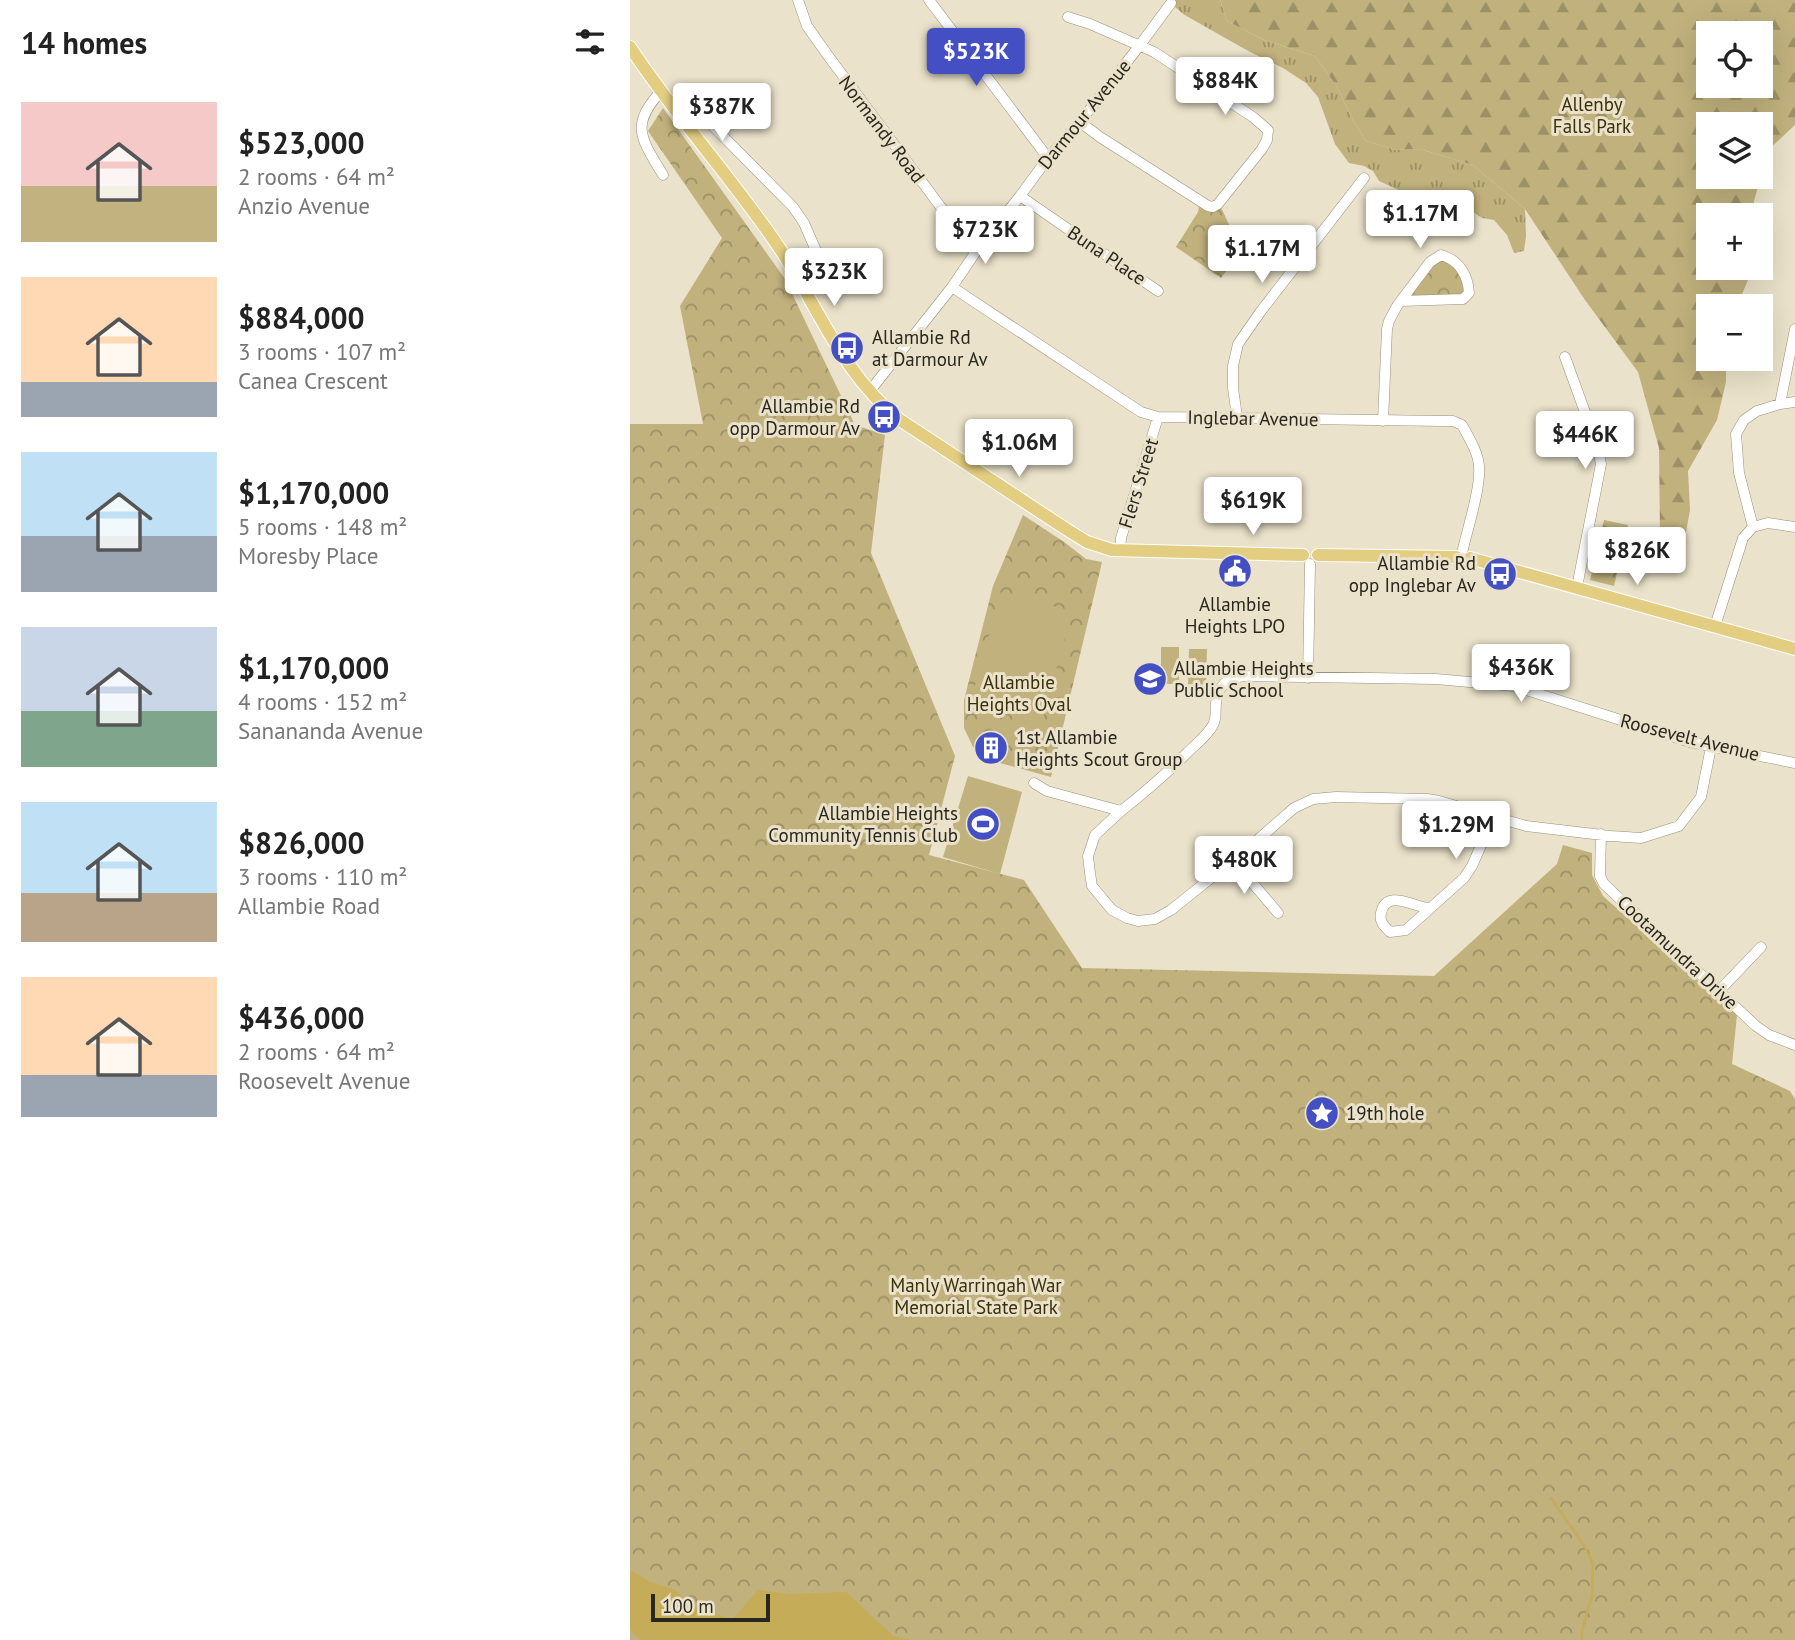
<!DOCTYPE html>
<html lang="en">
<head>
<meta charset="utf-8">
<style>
  body { margin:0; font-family:"PT Sans",sans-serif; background:#f6f6f6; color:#222; height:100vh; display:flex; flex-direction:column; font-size:26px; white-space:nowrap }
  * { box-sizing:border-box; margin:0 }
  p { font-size:23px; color:#767676 }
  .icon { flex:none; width:38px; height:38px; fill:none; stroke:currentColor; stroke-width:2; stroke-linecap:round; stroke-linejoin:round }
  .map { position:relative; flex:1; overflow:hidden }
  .side { display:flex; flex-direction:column; background:#fff; width:630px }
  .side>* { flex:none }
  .buttons { position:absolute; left:1066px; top:21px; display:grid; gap:14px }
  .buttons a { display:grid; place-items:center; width:77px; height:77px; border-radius:0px; background:#fff; box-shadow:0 7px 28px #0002; font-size:35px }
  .scale { position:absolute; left:21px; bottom:18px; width:119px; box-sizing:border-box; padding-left:7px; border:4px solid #29261d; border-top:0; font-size:19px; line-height:24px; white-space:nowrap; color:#29261d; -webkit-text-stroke:5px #eae2ca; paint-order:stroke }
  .price { position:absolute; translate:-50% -60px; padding:0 16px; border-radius:7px; background:#fff; color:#222; font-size:23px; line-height:46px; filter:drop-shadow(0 2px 4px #0008) }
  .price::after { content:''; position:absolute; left:50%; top:42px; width:21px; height:16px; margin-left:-10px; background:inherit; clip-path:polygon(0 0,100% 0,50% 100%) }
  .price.selected { background:#434fc3; color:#fff }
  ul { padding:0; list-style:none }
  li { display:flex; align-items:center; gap:21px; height:175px; padding:0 21px }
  li span { display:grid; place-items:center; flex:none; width:196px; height:140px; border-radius:0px; color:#555 }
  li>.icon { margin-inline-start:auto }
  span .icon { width:84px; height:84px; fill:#fffc; stroke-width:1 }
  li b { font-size:30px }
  h2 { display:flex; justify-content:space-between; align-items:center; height:84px; padding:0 21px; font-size:30px }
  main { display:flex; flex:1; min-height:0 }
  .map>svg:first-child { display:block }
  .grass { fill:url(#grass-tufts) }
  .forest { fill:url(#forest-firs); fill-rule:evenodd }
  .park { fill:url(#park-crowns) }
  .garden { fill:#c0b17d }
  .water { fill:#c5ac58 }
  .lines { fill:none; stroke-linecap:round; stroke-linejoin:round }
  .stream { stroke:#c5ac58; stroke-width:2.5 }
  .minor-casing { stroke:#97917a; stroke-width:11 }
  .major-casing { stroke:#fff; stroke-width:14 }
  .minor { stroke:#fff; stroke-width:10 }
  .major { stroke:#e2cd81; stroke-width:12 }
  .labels { text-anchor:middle; stroke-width:6; stroke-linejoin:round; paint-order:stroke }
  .park-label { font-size:19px; fill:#392f08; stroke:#eae2ca }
  .street-label { font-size:19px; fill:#29261d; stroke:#eae2ca }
  .poi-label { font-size:19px; fill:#29261d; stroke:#eae2ca; text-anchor:start }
</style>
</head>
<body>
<main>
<section class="side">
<h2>14 homes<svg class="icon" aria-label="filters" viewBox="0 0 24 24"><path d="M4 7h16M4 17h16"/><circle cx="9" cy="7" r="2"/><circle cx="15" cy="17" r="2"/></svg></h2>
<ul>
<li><span style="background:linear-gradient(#f6c9c9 60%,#c2b280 0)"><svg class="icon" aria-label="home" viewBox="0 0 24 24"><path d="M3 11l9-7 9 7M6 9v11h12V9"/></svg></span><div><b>$523,000</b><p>2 rooms · 64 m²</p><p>Anzio Avenue</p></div></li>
<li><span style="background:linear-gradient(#ffd9b3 75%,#9aa5b1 0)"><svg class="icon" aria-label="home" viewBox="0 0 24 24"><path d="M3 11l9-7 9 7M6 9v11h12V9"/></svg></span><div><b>$884,000</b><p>3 rooms · 107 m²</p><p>Canea Crescent</p></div></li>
<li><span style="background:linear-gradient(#bfe0f5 60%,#9aa5b1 0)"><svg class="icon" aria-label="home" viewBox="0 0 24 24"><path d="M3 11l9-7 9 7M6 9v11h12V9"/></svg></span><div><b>$1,170,000</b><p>5 rooms · 148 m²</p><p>Moresby Place</p></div></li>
<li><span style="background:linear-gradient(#c9d6e8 60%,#7fa58c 0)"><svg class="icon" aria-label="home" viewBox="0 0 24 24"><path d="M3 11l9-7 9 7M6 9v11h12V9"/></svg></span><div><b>$1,170,000</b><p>4 rooms · 152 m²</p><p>Sanananda Avenue</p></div></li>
<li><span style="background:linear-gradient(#bfe0f5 65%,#b9a48a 0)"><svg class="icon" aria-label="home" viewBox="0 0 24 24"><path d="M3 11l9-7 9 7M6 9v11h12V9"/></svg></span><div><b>$826,000</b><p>3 rooms · 110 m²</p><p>Allambie Road</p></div></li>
<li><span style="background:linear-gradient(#ffd9b3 70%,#9aa5b1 0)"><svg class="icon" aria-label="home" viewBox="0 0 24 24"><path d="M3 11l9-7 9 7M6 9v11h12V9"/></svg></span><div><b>$436,000</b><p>2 rooms · 64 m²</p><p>Roosevelt Avenue</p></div></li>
</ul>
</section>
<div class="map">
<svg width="1165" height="1640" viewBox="0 0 1165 1640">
  <defs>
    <pattern id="grass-tufts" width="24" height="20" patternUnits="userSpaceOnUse" patternTransform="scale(1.75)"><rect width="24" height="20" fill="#c0b17d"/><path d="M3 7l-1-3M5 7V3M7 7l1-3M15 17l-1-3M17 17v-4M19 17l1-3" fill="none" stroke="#9c9066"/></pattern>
    <pattern id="forest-firs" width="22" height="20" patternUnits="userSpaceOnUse" patternTransform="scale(1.75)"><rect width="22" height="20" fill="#c0b17d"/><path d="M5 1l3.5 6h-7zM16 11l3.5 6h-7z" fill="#9c9066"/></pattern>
    <pattern id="park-crowns" width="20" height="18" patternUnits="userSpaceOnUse" patternTransform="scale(1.75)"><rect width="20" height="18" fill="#c0b17d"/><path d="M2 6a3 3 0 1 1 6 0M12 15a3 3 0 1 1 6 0" fill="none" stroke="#9c9066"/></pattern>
  </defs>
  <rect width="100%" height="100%" fill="#eae2ca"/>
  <path class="grass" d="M 544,0 L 590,0 L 597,21 L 634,40 L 685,56 L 707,87 L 723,120 L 736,141 L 766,150 L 790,149 L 843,165 L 895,209 L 896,236 L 894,251 L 884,253 L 877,235 L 864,220 L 852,218 L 821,197 L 796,196 L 773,192 L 749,181 L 743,171 L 734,166 L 719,163 L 705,144 L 688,97 L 676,83 L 653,68 L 620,52 L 553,14 L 544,6 Z"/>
  <path class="forest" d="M 590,0 L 1165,0 L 1165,125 L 1138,150 L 1123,205 L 1123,215 L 1078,215 L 1078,268 L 1123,268 L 1107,306 L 1078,306 L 1078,359 L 1096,359 L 1096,382 L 1087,420 L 1058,471 L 1060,510 L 1055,538 L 1030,533 L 1029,448 L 1008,372 L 955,300 L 895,209 L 843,165 L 790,149 L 766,150 L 736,141 L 723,120 L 707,87 L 685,56 L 634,40 L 597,21 ZM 1078,33 L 1130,33 L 1130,86 L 1078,86 ZM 1078,124 L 1130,124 L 1130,177 L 1078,177 Z"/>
  <path class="park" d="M 33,108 L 155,279 L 225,425 L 255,435 L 241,553 L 325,756 L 299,855 L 394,880 L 452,968 L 804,976 L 927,864 L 933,845 L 962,853 L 962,875 L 973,896 L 1107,1015 L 1102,1064 L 1160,1091 L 1165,1099 L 1165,1640 L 0,1640 L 0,424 L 73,424 L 50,306 L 92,238 L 18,131 Z
    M 590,205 L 611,251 L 591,278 L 546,247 L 568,212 L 569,206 L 576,209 Z
    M 816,260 C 827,269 833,278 836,292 L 833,295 L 782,296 L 781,294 L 806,261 Z
    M 393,515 L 434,542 L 456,559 L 472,562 L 421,777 L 352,758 L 347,755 L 334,728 L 334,700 L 363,586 Z
    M 974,520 L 998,525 L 984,586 L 960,580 Z"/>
  <path class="garden" d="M 371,592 L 442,611 L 412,723 L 409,723 L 399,752 L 388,748 L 397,719 L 340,704 Z
    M 531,647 L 549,647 L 549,684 L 531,684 Z
    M 559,649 L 577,649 L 576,687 L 558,686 Z
    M 338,776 L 392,792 L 370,874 L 313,857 Z"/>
  <path class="water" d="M 0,1570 L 20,1582 L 43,1589 L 68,1609 L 103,1619 L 128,1590 L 159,1594 L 216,1592 L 263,1636 L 282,1640 L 11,1640 L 0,1630 Z"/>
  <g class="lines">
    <path class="stream" d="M 921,1498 L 955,1547 L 963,1564 L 962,1596 L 952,1630 L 952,1640"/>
    <g class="minor-casing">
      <path id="minor" d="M 168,0 L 177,26 L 199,57 L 345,253
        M 299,0 L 418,158
        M 438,17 L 460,24 L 524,52 L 623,117 L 638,130 L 637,140 L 632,149 L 588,204 L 583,207 L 578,206 L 470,137 L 450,122
        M 32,90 C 0,125 10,137 33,175
        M 56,122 C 66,116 72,117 81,124 L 163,207 L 174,223 L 194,269
        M 390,196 L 528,291
        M 322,287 L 511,412 L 528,417 L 814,421 L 823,421 L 832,425 C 839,438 848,452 849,466 C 851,487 838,527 833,549
        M 935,357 L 968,448 L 971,464 L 947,587
        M 239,392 L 322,287 L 345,253 L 390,196 L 418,158 L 450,122 L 510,45 L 541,3
        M 1150,404 L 1165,329
        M 607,417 L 603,388 L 603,366 L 608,344 L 631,311 L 734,178
        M 753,421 L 757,329 L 759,321 L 767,306 L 800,262 L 811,255 C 829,260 838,275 839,293 L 833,299 L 771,301
        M 1123,527 L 1109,473 L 1106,434 L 1114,420 L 1127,411 L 1150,404 L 1165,402
        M 490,550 L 491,538 L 528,417
        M 1085,626 L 1113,538 L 1123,527 L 1138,523 L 1165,527
        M 678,678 L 680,564
        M 404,783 L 417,791 L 491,811 C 514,793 536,774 557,753 C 566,744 577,736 583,725 C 587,717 585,712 586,703 C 588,685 597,678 614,676 L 806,679 L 884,686 L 1060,742 L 1165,763
        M 491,811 L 465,835 L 458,856 L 460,873 L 462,886 L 482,910 L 497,918 L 508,921 L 525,919 L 541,910 L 616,850 L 664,808 L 683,799 L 706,797 L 797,799 L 809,801 L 896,826 L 981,836 L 1011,838 L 1049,826 L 1071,797 L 1081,747
        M 971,834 L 970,876 L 974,884 L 1126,1026 L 1139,1035 L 1165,1045
        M 603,860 L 648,913
        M 799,908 C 784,907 756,888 751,913 C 749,922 754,926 760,932 L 776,930 L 834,878 L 842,866 L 852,843 L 860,815
        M 1089,991 L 1131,947"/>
    </g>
    <g class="major-casing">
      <path id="major" d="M 0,47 C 45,115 100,176 146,243 C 187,303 211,374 270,420 L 436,529 L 457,542 L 482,550 L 673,555
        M 688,555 L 826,557
        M 840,558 L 1165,649"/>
    </g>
    <use href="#minor" class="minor"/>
    <use href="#major" class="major"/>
  </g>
  <defs>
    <g id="bus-disc" transform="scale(1.75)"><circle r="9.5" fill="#434fc3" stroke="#eae2ca"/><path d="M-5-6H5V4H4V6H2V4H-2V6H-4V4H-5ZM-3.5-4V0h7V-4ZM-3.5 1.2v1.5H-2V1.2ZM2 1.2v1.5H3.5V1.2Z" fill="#fff"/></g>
    <g id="civic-disc" transform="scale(1.75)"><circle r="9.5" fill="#434fc3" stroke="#eae2ca"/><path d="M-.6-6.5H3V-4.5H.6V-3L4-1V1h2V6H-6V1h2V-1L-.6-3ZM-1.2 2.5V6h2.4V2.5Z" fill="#fff"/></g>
    <g id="school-disc" transform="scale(1.75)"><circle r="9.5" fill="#434fc3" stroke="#eae2ca"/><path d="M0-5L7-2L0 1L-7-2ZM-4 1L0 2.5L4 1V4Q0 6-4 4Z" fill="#fff"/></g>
    <g id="building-disc" transform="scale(1.75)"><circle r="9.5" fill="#434fc3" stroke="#eae2ca"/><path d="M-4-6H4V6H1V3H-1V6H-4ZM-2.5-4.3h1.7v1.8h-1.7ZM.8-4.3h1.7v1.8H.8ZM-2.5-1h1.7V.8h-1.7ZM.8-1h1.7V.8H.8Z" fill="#fff"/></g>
    <g id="stadium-disc" transform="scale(1.75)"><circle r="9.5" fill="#434fc3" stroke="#eae2ca"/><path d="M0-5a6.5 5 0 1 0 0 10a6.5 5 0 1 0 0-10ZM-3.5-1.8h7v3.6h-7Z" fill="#fff"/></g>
    <g id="sight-disc" transform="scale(1.75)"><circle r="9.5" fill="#434fc3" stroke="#eae2ca"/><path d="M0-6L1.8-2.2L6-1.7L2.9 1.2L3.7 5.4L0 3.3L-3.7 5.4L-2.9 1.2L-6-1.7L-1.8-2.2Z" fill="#fff"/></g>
  </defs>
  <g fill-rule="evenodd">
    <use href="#bus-disc" x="217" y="348"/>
    <use href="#bus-disc" x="254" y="417"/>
    <use href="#civic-disc" x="605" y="571"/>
    <use href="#bus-disc" x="870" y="574"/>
    <use href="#school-disc" x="520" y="679"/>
    <use href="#building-disc" x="361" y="748"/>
    <use href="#stadium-disc" x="353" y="824"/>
    <use href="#sight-disc" x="692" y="1113"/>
  </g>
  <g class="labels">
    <g class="park-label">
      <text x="962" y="111">Allenby<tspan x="962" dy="22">Falls Park</tspan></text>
      <text x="389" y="689">Allambie<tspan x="389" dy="22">Heights Oval</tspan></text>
      <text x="346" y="1292">Manly Warringah War<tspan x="346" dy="22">Memorial State Park</tspan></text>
    </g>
    <g class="street-label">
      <text transform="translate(454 114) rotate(-51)" y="7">Darmour Avenue</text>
      <text transform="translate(252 129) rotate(53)" y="7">Normandy Road</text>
      <text transform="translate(477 255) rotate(34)" y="7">Buna Place</text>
      <text transform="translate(623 418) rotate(1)" y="7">Inglebar Avenue</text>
      <text transform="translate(508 483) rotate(-73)" y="7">Flers Street</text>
      <text transform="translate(1060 737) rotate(14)" y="7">Roosevelt Avenue</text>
      <text transform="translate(1048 952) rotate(43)" y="7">Cootamundra Drive</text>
    </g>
    <g class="poi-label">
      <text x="242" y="344">Allambie Rd<tspan x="242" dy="22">at Darmour Av</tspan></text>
      <text x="230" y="413" text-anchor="end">Allambie Rd<tspan x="230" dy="22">opp Darmour Av</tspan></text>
      <text x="846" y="570" text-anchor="end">Allambie Rd<tspan x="846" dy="22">opp Inglebar Av</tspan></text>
      <text x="605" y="611" text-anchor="middle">Allambie<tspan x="605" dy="22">Heights LPO</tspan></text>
      <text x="544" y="675">Allambie Heights<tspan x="544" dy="22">Public School</tspan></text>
      <text x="386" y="744">1st Allambie<tspan x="386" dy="22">Heights Scout Group</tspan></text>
      <text x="328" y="820" text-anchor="end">Allambie Heights<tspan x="328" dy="22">Community Tennis Club</tspan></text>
      <text x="716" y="1120">19th hole</text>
    </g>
  </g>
</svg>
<div class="buttons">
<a><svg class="icon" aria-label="locate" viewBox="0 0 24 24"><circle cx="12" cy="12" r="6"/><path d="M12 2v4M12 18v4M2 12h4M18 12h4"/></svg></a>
<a><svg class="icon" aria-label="layers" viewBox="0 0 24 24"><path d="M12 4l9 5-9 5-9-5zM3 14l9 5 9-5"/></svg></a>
<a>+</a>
<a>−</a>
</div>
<div class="scale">100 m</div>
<b class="price selected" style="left:346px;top:88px">$523K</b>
<b class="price" style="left:595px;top:117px">$884K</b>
<b class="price" style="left:92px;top:143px">$387K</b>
<b class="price" style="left:790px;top:250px">$1.17M</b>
<b class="price" style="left:355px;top:266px">$723K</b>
<b class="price" style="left:632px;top:285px">$1.17M</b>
<b class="price" style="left:204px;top:308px">$323K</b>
<b class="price" style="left:955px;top:471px">$446K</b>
<b class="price" style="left:389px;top:479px">$1.06M</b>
<b class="price" style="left:623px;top:537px">$619K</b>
<b class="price" style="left:1007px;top:587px">$826K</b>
<b class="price" style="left:891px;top:704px">$436K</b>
<b class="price" style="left:826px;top:861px">$1.29M</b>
<b class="price" style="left:614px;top:896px">$480K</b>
</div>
</main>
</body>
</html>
